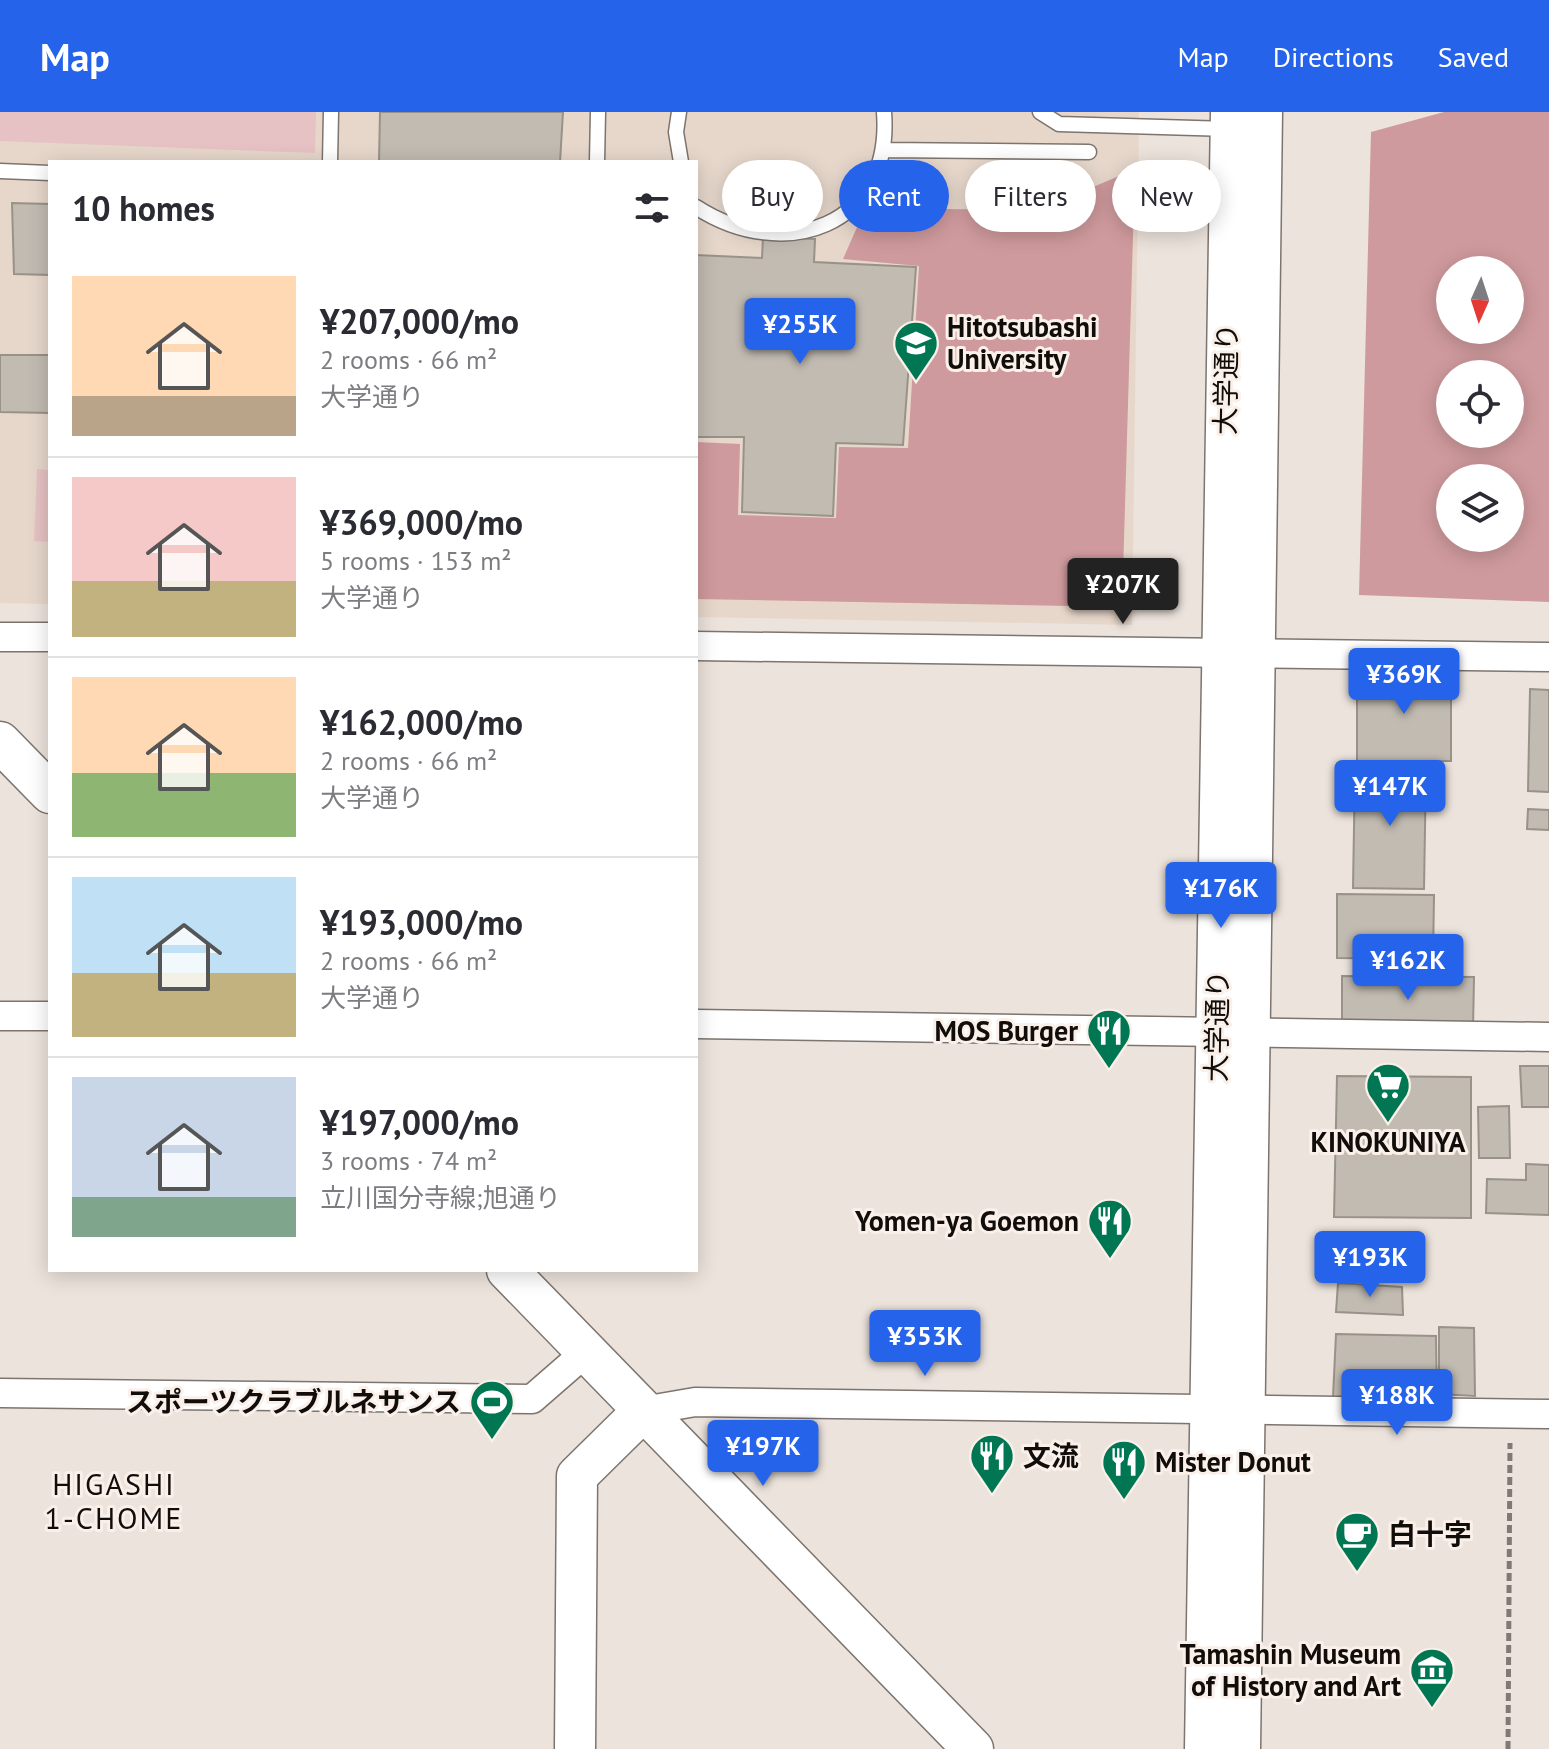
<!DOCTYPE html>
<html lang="en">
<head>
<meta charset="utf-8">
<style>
  body { margin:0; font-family:"PT Sans","Noto Sans JP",sans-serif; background:#f7f7f7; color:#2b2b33; height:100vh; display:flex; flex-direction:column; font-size:30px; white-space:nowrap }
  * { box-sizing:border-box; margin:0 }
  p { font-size:26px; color:#7c7c81 }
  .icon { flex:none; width:44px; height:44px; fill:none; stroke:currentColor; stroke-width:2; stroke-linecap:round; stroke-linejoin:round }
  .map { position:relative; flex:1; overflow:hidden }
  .panel { position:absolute; left:48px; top:48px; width:650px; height:1112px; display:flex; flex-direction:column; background:#fff; border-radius:0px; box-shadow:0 4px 20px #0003 }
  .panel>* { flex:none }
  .hud { position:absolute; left:722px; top:48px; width:706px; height:72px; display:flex; gap:16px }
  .needle { width:52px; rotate:183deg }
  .controls { position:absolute; left:1436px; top:144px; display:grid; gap:16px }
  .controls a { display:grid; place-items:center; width:88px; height:88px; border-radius:50%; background:#fff; box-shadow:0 4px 20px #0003; font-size:40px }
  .price { position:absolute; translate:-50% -68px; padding:0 18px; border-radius:8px; background:#2563eb; color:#fff; font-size:26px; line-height:52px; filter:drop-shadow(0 2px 4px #0008) }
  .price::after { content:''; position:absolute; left:50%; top:48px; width:24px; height:18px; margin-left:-12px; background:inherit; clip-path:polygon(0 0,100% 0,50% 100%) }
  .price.on { background:#222; color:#fff }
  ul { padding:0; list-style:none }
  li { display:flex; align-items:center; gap:24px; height:200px; padding:0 24px }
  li+li { border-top:2px solid #e1e1e2 }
  li span { display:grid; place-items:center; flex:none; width:224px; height:160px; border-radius:0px; color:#555 }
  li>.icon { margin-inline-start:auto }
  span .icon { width:96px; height:96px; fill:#fffc; stroke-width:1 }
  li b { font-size:34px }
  h2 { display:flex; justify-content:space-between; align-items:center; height:96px; padding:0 24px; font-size:34px }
  .tag { padding:0 28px; border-radius:36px; background:#fff; box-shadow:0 4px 20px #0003; font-size:28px; line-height:72px }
  .tag.on { background:#2563eb; color:#fff }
  header { display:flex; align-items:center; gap:48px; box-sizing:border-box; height:112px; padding:0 40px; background:#2563eb; color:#fff }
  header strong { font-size:38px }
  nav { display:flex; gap:44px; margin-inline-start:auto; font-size:28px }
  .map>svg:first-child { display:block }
  .built { fill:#e7d7cb }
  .green { fill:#e6c2c4 }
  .forest { fill:#cf9a9d; fill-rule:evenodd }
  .building { fill:#c1bbb2; stroke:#989289; stroke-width:2 }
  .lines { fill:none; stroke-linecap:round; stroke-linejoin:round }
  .lane-casing { stroke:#7c746e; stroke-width:17 }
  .street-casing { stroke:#7c746e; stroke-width:31 }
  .secondary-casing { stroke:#7c746e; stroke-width:43 }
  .path { stroke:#807a75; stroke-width:5; stroke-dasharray:8 4; stroke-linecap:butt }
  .lane { stroke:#fff; stroke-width:14 }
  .street { stroke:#fff; stroke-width:28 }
  .secondary { stroke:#fff; stroke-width:40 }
  .labels { text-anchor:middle; stroke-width:6; stroke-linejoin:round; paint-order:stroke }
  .poi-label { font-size:28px; font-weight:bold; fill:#100d0b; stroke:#faf0e9; text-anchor:start }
  .street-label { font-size:28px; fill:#100d0b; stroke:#faf0e9 }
  .neighbourhood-label { font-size:30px; letter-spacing:2px; fill:#100d0b; stroke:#faf0e9 }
</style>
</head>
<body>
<header>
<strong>Map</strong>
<nav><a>Map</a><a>Directions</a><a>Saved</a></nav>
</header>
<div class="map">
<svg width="1549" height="1637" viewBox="0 0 1549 1637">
  <rect width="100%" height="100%" fill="#ece3dc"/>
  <path class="built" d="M 0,0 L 1139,0 L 1132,513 L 696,505 L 696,50 L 50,50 L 50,492 L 0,491 Z"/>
  <path class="green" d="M 0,0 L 316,0 L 315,41 L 0,29 Z
    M 37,357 L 50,358 L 50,430 L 34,429 Z"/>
  <path class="forest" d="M 1444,0 L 1549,0 L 1549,490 L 1359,483 L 1371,20 ZM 1450,158 L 1510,158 L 1510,218 L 1450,218 ZM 1450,262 L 1510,262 L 1510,322 L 1450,322 ZM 1450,366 L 1510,366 L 1510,426 L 1450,426 Z
    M 1135,57 L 1122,495 L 696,487 L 696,330 L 740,332 L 738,403 L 836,406 L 839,335 L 908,336 L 919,154 L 843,147 L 865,97 L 899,80 L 938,97 L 1040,98 Z"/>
  <path class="building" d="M 380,0 L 563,0 L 560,50 L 379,50 Z
    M 12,91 L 50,92 L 50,163 L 14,162 Z
    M 763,125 L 815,127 L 814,150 L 916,155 L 903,333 L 836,331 L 833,404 L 742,400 L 744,325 L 696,325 L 696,143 L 762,146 Z
    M 0,243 L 50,243 L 50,301 L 0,300 Z
    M 1357,560 L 1451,560 L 1451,649 L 1357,649 Z
    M 1530,577 L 1549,578 L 1549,680 L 1528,679 Z
    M 1355,655 L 1426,656 L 1424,777 L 1353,776 Z
    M 1528,697 L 1549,698 L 1549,718 L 1527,717 Z
    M 1337,782 L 1434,783 L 1433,847 L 1337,846 Z
    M 1342,864 L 1474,865 L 1473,917 L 1342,916 Z
    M 1520,954 L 1549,954 L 1549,995 L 1522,995 Z
    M 1337,964 L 1471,965 L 1471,1106 L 1334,1105 Z
    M 1509,994 L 1510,1046 L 1479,1046 L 1478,995 Z
    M 1526,1052 L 1549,1053 L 1549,1103 L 1486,1101 L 1487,1067 L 1526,1068 Z
    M 1338,1121 L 1388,1124 L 1386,1158 L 1338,1157 Z
    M 1338,1171 L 1402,1175 L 1403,1203 L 1336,1200 Z
    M 1439,1215 L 1474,1216 L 1475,1284 L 1439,1282 Z
    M 1336,1222 L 1436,1224 L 1437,1289 L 1333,1285 Z"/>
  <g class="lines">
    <g class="lane-casing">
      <path id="lane" d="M 679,0 L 676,20 L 681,50
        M 1040,0 L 1059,12 L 1229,17
        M 885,38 L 1089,40
        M 330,50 L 331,0
        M 597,50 L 598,0
        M 0,59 L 50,61
        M 696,95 C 784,152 893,115 884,0"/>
    </g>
    <g class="street-casing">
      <path id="street" d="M 0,525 L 50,525
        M 696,534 L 1549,545
        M 0,904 L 50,904
        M 696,912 L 1549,925
        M 0,1281 L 532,1287 L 586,1240
        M 643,1299 L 695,1290 L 1549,1302"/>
    </g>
    <g class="secondary-casing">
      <path id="secondary" d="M 0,630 L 50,681
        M 507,1158 L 973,1637
        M 575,1637 L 577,1364 L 643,1299
        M 1205,1637 L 1231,0
        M 1240,1637 L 1262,0"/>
    </g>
    <path class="path" d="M 1508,1637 L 1510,1331"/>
    <use href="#lane" class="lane"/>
    <use href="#street" class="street"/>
    <use href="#secondary" class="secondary"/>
  </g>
  <defs>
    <g id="university-pin" transform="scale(2.3)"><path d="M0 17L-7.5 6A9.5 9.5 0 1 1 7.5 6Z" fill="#007752" stroke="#faf0e9"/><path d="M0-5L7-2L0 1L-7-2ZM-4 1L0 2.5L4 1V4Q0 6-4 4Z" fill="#fff"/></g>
    <g id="restaurant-pin" transform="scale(2.3)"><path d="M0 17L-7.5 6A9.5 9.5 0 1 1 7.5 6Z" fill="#007752" stroke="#faf0e9"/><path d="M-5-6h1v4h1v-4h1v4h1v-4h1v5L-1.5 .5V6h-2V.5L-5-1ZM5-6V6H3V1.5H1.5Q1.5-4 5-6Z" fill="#fff"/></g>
    <g id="supermarket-pin" transform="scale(2.3)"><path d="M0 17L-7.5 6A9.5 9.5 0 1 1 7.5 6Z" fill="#007752" stroke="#faf0e9"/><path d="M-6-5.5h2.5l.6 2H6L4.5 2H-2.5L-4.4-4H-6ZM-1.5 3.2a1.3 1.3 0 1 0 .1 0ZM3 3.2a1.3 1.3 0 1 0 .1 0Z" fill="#fff"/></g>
    <g id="stadium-pin" transform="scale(2.3)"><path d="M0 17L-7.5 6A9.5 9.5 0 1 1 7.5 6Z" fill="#007752" stroke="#faf0e9"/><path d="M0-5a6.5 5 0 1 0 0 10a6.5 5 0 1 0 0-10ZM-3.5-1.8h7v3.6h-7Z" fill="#fff"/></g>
    <g id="cafe-pin" transform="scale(2.3)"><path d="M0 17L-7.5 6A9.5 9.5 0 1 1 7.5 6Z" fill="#007752" stroke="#faf0e9"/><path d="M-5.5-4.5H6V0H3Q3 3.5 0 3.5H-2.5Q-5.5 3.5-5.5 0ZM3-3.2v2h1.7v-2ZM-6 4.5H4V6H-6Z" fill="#fff"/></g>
    <g id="museum-pin" transform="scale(2.3)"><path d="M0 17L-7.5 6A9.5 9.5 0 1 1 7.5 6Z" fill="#007752" stroke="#faf0e9"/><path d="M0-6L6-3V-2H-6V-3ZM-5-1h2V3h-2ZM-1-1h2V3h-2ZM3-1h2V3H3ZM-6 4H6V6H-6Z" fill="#fff"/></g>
  </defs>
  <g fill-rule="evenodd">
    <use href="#university-pin" x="916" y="231"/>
    <use href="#restaurant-pin" x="1109" y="919"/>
    <use href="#supermarket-pin" x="1388" y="973"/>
    <use href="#restaurant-pin" x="1110" y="1109"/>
    <use href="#stadium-pin" x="492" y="1290"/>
    <use href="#restaurant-pin" x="992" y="1344"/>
    <use href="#restaurant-pin" x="1124" y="1350"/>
    <use href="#cafe-pin" x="1357" y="1422"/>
    <use href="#museum-pin" x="1432" y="1558"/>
  </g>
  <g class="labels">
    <g class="poi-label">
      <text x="947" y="225">Hitotsubashi<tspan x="947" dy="32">University</tspan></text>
      <text x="1078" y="929" text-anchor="end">MOS Burger</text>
      <text x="1388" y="1040" text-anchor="middle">KINOKUNIYA</text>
      <text x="1079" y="1119" text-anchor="end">Yomen-ya Goemon</text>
      <text x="461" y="1300" text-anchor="end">スポーツクラブルネサンス</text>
      <text x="1023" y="1354">文流</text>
      <text x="1155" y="1360">Mister Donut</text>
      <text x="1388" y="1432">白十字</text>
      <text x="1401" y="1552" text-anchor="end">Tamashin Museum<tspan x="1401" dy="32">of History and Art</tspan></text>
    </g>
    <g class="street-label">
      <text transform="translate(1226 267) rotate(-89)" y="10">大学通り</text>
      <text transform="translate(1217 914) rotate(-89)" y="10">大学通り</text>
    </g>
    <g class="neighbourhood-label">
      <text x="114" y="1383">HIGASHI<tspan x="114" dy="34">1-CHOME</tspan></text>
    </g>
  </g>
</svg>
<div class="controls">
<a><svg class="needle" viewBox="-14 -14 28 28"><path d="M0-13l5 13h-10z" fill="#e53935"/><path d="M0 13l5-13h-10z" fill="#7c7c81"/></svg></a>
<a><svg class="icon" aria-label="locate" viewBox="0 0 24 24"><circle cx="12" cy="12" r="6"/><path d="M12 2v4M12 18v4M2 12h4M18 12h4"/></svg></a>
<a><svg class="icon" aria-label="layers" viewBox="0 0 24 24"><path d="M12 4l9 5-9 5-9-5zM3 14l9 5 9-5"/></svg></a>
</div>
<b class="price" style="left:800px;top:254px">¥255K</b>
<b class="price on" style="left:1123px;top:514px">¥207K</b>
<b class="price" style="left:1404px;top:604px">¥369K</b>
<b class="price" style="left:1390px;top:716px">¥147K</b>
<b class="price" style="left:1221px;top:818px">¥176K</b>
<b class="price" style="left:1408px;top:890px">¥162K</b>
<b class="price" style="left:1370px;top:1187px">¥193K</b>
<b class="price" style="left:925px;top:1266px">¥353K</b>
<b class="price" style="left:1397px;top:1325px">¥188K</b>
<b class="price" style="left:763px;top:1376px">¥197K</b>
<div class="hud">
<a class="tag">Buy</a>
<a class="tag on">Rent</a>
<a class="tag">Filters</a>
<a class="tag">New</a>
</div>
<section class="panel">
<h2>10 homes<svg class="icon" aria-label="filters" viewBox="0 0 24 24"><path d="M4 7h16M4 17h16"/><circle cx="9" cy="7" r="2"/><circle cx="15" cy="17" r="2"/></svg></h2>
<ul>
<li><span style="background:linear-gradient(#ffd9b3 75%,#b9a48a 0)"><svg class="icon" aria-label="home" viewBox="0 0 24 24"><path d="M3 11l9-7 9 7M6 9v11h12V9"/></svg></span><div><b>¥207,000/mo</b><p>2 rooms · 66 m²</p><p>大学通り</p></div></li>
<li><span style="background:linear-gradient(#f6c9c9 65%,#c2b280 0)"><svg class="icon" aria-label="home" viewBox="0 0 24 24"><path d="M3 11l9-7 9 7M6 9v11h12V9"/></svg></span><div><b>¥369,000/mo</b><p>5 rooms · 153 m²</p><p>大学通り</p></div></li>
<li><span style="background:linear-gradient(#ffd9b3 60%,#8fb573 0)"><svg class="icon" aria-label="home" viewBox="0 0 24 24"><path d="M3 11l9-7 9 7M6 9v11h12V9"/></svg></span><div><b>¥162,000/mo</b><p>2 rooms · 66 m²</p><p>大学通り</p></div></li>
<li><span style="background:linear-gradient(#bfe0f5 60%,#c2b280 0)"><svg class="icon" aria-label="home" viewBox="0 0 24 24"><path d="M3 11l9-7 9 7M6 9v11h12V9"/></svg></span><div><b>¥193,000/mo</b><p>2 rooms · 66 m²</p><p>大学通り</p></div></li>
<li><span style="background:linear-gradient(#c9d6e8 75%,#7fa58c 0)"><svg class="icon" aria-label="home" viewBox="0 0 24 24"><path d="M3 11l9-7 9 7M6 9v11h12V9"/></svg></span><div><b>¥197,000/mo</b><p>3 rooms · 74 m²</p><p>立川国分寺線;旭通り</p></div></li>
</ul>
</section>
</div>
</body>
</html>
